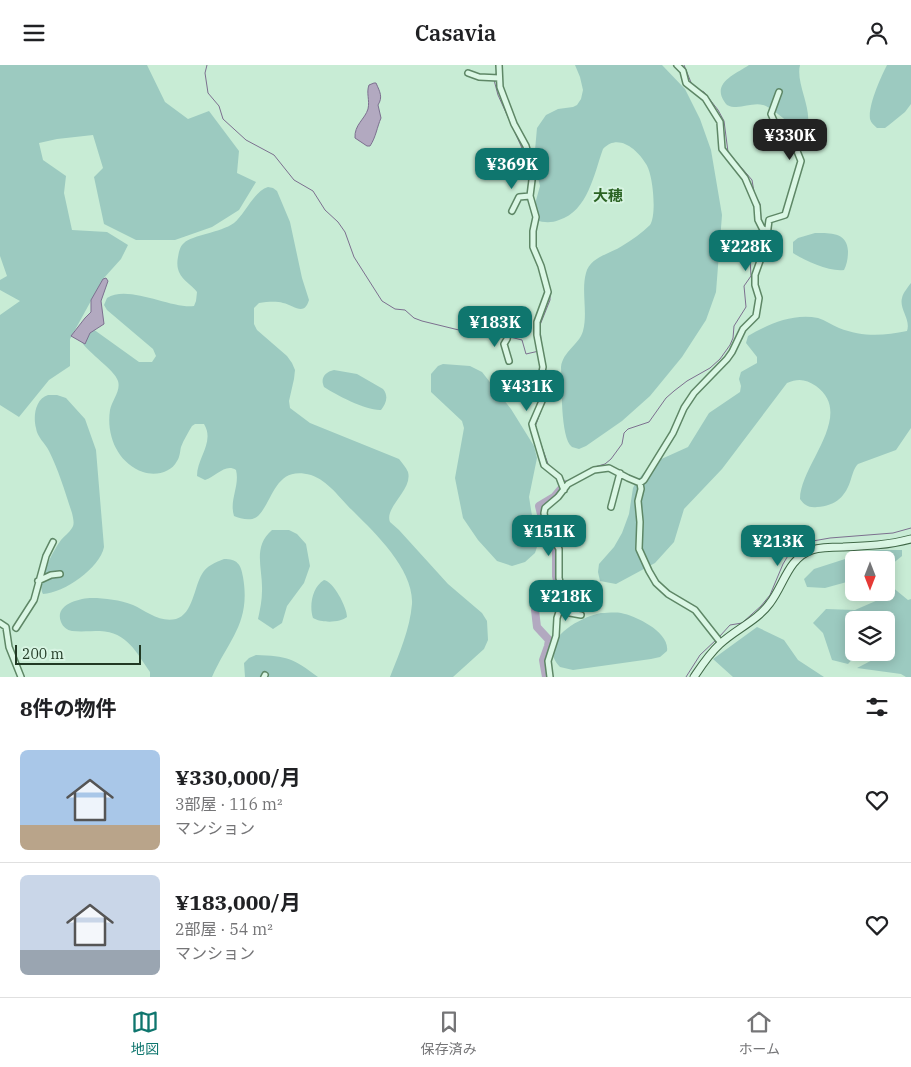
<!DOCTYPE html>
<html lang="ja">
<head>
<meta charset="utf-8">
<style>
  body { margin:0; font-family:"IBM Plex Serif","Noto Sans JP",serif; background:#f2f2f2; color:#202124; height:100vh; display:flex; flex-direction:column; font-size:19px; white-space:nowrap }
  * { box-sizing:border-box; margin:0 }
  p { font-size:16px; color:#757577 }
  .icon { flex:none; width:28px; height:28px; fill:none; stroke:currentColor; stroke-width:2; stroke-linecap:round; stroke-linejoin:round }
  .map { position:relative; height:612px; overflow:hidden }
  .sheet { display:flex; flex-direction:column; background:#fff; flex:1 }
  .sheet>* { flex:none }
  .needle { width:32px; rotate:180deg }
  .fabs { position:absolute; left:845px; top:486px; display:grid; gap:10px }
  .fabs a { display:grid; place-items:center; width:50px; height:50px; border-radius:8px; background:#fff; box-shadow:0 2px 12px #0003; font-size:25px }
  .scale { position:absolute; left:15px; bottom:12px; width:126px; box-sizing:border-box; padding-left:5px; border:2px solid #213924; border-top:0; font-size:14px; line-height:18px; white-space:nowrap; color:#213924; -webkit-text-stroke:4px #d7f4e2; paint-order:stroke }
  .price { position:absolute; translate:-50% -42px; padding:0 11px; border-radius:10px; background:#0f766e; color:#fff; font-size:16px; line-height:32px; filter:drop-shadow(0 1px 2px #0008) }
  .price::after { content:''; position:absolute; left:50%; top:30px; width:15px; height:11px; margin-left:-8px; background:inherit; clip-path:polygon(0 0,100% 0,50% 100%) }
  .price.active { background:#222; color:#fff }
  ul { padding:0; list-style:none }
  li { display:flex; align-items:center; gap:15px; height:125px; padding:0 20px }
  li+li { border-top:1px solid #e0e0e0 }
  li span { display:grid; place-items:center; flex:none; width:140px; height:100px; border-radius:8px; color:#555 }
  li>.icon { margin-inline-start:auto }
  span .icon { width:60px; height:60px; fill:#fffc; stroke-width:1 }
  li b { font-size:21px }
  h2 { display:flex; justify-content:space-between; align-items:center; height:60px; padding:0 20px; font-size:21px }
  header { display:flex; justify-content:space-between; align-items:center; height:65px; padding:0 20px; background:#fff; font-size:22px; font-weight:600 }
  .tabs { display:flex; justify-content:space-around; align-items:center; height:70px; border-top:1px solid #e0e0e0; background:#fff; font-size:14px; color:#757577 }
  .tabs a { display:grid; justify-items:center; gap:2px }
  .tabs .active { color:#0f766e }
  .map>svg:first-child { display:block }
  .green { fill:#9ccac0 }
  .water { fill:#b2a9c0; stroke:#7c708f }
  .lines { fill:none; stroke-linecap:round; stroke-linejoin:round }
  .stream { stroke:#7c708f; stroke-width:1 }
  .river { stroke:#b2a9c0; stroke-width:8 }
  .minor-casing { stroke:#5e8766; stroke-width:8 }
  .secondary-casing { stroke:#416948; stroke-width:9 }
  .minor { stroke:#dbf7e5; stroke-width:5 }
  .secondary { stroke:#dbf7e5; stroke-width:7 }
  .labels { text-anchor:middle; stroke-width:4; stroke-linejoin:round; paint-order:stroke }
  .quarter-label { font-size:15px; font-weight:bold; fill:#2b6323; stroke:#d7f4e2 }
</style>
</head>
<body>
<header><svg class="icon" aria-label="menu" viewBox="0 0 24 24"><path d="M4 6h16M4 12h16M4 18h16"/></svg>Casavia<svg class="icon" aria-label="person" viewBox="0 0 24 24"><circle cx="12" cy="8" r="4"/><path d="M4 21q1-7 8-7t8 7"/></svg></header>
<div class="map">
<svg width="911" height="612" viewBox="0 0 911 612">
  <rect width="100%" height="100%" fill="#c8ecd5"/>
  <path class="green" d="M 0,0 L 147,0 L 165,37 L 188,54 L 209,46 L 239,86 L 237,108 L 256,117 L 239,145 L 212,162 L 175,175 L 136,175 L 104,159 L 94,112 L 103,103 L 93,70 L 57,74 L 39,78 L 43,95 L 66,111 L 64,128 L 72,165 L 107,167 L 128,180 L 121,194 L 103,214 L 70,274 L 70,301 L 49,315 L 19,352 L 0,340 L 0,250 L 20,236 L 0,225 L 0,215 L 7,211 L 0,191 Z
    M 575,0 L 662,0 L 685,24 L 700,54 L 711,85 L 722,150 L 716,227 L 706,255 L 682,292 L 650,331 L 622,356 L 586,381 L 579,384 L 572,382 C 560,373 562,318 561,302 C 563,286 579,280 583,266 C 588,247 581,226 586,208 C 590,192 610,189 622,181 C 632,175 642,168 650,160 C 657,150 653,109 646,99 C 637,84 618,68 603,84 C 594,109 588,146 559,155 C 552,158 544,158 536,155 L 535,139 L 540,121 L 534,96 L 537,63 L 546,50 L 558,44 L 573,42 L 577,40 L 581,34 L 583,25 L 580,12 Z
    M 749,0 L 800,0 C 795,20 816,49 805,66 L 800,66 C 790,60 772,42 763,40 C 750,37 739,46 727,40 C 709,19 734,10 749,0 Z
    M 887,0 L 911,0 L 911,39 L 905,47 L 889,60 L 885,63 L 877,63 C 874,60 871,58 870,54 C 868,40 881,12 887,0 Z
    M 268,122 L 273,123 L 277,126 L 290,157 L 302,213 L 309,235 C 304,252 294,240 283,238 C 276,236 267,237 259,238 L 254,243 L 254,259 L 257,265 L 287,291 L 292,298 L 295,305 L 294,314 L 289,336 L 290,343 L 310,358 L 399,394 C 402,398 406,402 408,407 C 413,425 384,442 390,457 L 399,465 L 448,519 L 482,548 L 487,556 L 488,575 L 484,584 L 453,612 L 390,612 C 399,589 410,564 412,539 C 414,505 376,469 354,447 C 341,435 329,416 311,410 C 276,400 274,433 259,450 C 253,457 241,454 234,451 C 229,435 240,421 236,405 C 225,398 216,412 205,415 L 197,411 C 197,393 215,377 204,359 L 195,359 L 192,361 C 188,368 184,374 181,382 C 180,386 180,392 177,396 C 171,408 155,411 143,407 C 118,398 106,371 110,345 C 112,335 121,326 118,316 C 114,304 89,289 81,276 L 93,264 L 139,297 L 152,297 L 156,291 L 153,284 L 107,245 L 104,240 L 107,233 C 128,219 171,244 194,241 L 196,236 L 197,227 C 192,220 183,216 179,207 C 177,202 177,197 178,192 C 179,187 180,181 184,178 C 192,170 220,168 234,158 C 245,149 254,126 268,122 Z
    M 815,168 C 830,168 847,167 848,186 C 848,193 847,199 844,205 C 830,207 805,196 793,188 L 793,177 L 798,173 Z
    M 911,218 L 911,363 L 896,385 L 858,399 C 854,403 853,408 851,414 C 846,431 836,441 817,442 C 809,443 804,440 800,434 C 800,400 856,350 816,321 C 806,314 798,313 787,318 L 722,404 L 684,444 L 674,477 L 655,498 L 616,519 L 600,516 L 598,507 L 599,499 L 614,482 L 622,468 L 629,449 L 633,423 L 636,417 L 647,404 L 657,396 L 688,382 L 709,348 L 740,327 L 741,321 L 739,314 L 741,307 L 757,298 L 757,292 L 746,278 L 748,271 C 769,259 793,248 818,253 C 825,255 832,260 839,263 C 862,272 883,271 907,266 C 911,254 899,244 902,233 C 903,228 908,222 911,218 Z
    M 443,299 L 470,301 L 482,307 L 511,344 L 534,381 L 537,393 L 529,432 L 537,482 L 535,488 L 525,497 L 512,501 L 497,496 L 478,475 L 463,453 L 455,413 L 464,363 L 462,356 L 431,327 L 431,309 L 438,301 Z
    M 334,305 L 357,309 L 383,324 C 389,331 386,339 381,345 C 367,346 336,330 324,322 C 320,313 325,307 334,305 Z
    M 48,330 L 57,330 L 66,333 L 85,354 L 96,385 L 104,482 C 100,503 64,528 43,529 C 36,517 53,486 61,475 C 64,471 69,468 72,463 C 75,459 73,453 72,448 C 65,427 59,406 49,386 C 45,378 37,372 36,363 C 33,352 35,334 48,330 Z
    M 272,465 L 289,465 L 297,469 L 306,479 L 310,501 L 304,518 L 287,541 L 282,558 L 273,564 L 258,554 C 260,545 262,535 262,526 C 263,504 252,482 272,465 Z
    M 880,485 L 902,485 L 902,491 L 886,504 L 886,495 L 854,495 L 854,515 L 825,523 L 807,522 L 804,514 L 814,504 L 870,486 Z
    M 224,494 C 237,494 241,499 243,512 C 251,558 229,574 212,612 L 150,612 L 150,607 C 136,587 127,567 100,566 C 91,566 81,567 72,566 C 67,565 63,562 61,557 C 54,540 79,533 92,533 C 105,533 120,535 133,540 C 146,546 160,558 176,554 C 193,549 194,522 202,509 C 206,501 216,497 224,494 Z
    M 324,515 C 333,516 347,542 347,552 C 340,558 321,558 313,553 C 309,541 312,522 324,515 Z
    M 886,517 L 908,535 L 911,534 L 911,612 L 906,612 L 901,609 L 857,603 L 886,588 L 893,575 L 886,574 L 886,555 L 854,555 L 854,588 L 858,588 L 848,599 L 832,595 L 823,568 L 813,558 L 826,544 L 855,545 L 878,535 L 881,528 L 886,528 Z
    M 601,548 C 607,548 615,547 621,548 C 636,551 670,567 667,586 L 660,592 L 651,594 L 573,605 L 560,602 C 535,576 580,552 601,548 Z
    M 757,562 L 784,575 L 798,595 L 824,612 L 733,612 L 713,594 Z
    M 256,590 C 287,591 293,593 318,612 L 245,612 L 244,598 L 249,593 Z"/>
  <path class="water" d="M 374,18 L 376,18 C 380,27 383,32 378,40 L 381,53 C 377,62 376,72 370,81 L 367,81 L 355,73 C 354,60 365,54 368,44 C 370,35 366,28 369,20 Z
    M 106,213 L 108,216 L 101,236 L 104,259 L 90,268 L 85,279 L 71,271 L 85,253 L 91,247 L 91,235 L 103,214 Z"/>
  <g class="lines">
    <path class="stream" d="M 207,0 L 205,8 L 208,28 L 219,41 L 223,54 L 246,75 L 274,90 L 294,115 L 313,126 L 325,145 L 338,157 L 345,167 L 354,192 L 382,236 L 395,244 L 405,245 L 414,253 L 422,256 L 467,267 L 506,271
      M 684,0 L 692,20
      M 494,15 L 498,30 L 526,92
      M 697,24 L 704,27 L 718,45 L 724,56 L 728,87 L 752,115 L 754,127
      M 528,124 L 529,113
      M 755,130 L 760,139 L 761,155 L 765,164
      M 510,272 L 522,275 L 526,289 L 539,286
      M 541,277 L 540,260 L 550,235 L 550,229
      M 535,362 L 545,335 L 545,303
      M 538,371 L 548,399 L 556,407
      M 562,413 L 565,419 L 591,403 L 605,399 L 611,394 L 622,379 L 624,368 L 628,364 L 649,357 L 666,333 L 674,326 L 687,316 L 710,303 L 720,294 L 730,280 L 733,273 L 734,261 L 746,242 L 744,221 L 751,211 L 750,194 L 761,185
      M 720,571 L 730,560 L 742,558 L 761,541 L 770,530 L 783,499 L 789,489 L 795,484 L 807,477 L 830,473 L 893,468 L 911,463
      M 686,612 L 700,590 L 717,574"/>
    <path class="river" d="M 546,612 L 543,595 L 548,581 L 549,575 L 537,562 L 535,545 L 541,537 L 549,535 L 557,537 L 561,533 L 556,511 L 556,484 L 544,462 L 539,441 L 554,432 L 565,419"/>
    <g class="minor-casing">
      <path id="minor" d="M 499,0 L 500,22 L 514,59 L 526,81 L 528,88 L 532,115 L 530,131 L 536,152 L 533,166 L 533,182 L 541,201 L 548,227 L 537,257 L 537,270 L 543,302 L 541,312 L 543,328 L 542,336 L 532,359 L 533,363 L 544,400 L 559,412 L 564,425
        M 677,0 L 683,6 L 686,18 L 705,33 L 720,57 L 722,84 L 745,113 L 757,141 L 758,155 L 762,163 L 767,167
        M 468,8 L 479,12 L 499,13
        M 512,146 L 519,132 L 530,131
        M 508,269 L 507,274 L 504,279 L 509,296
        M 640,418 L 641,424 L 638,436 L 640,457 L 639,484 L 649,506 L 656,518 L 668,529 L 695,545 L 721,578
        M 611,442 L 620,408
        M 38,516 L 51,510 L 60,509
        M 560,541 L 570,548 L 581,550
        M 0,558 L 6,562 L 9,582 L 21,612
        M 16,563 L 34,535 L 46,491 L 53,477
        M 264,612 L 265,610
        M 550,612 L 548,596 L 556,571 L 557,553 L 564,532 L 559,513 L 559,484 L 546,460 L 544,448 L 545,443 L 558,432 L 568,419 L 594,405 L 609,403 L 628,413 L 640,418 L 644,415 L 673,368 L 684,343 L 694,328 L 727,294 L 732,287 L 743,264 L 756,251 L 759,233 L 755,220 L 755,210 L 766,179 L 769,155 L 785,150 L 801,96 L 793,76 L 775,58 L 771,49 L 779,27"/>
    </g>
    <g class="secondary-casing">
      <path id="secondary" d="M 694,612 C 702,600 709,589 720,579 C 736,564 757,556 770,538 C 784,520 788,493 812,485 C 821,482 833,482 843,482 C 866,481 889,480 911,474"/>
    </g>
    <use href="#minor" class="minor"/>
    <use href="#secondary" class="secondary"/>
  </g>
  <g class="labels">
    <g class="quarter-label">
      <text x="608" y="136">大穂</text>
    </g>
  </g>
</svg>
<div class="fabs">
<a><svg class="needle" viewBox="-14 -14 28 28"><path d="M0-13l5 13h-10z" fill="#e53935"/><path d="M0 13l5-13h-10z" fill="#757577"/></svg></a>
<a><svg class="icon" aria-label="layers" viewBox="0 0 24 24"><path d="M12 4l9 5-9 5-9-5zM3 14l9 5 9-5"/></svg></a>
</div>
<div class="scale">200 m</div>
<b class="price active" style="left:790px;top:96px">¥330K</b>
<b class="price" style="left:512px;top:125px">¥369K</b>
<b class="price" style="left:746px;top:207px">¥228K</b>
<b class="price" style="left:495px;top:283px">¥183K</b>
<b class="price" style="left:527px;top:347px">¥431K</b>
<b class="price" style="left:549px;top:492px">¥151K</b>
<b class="price" style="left:778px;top:502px">¥213K</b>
<b class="price" style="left:566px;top:557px">¥218K</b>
</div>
<section class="sheet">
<h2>8件の物件<svg class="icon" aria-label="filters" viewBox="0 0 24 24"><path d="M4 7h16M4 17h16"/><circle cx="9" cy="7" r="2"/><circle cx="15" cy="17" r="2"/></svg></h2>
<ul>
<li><span style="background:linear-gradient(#a9c7e8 75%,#b9a48a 0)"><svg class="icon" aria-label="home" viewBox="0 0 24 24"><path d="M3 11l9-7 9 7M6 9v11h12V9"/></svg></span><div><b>¥330,000/月</b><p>3部屋 · 116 m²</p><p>マンション</p></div><svg class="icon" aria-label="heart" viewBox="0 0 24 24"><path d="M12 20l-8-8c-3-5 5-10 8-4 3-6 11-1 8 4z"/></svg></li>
<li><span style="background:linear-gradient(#c9d6e8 75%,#9aa5b1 0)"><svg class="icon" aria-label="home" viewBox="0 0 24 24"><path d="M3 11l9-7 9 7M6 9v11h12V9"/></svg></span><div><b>¥183,000/月</b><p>2部屋 · 54 m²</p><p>マンション</p></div><svg class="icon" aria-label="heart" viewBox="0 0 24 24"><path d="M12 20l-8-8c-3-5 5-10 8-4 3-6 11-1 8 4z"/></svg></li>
</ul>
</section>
<nav class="tabs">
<a class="active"><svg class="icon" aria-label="map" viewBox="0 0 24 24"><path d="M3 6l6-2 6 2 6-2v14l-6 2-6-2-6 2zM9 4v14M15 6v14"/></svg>地図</a>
<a><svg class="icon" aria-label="saved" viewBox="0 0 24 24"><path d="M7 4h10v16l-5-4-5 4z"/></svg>保存済み</a>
<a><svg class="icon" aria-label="home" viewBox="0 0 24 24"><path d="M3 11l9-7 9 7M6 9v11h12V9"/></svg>ホーム</a>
</nav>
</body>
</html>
